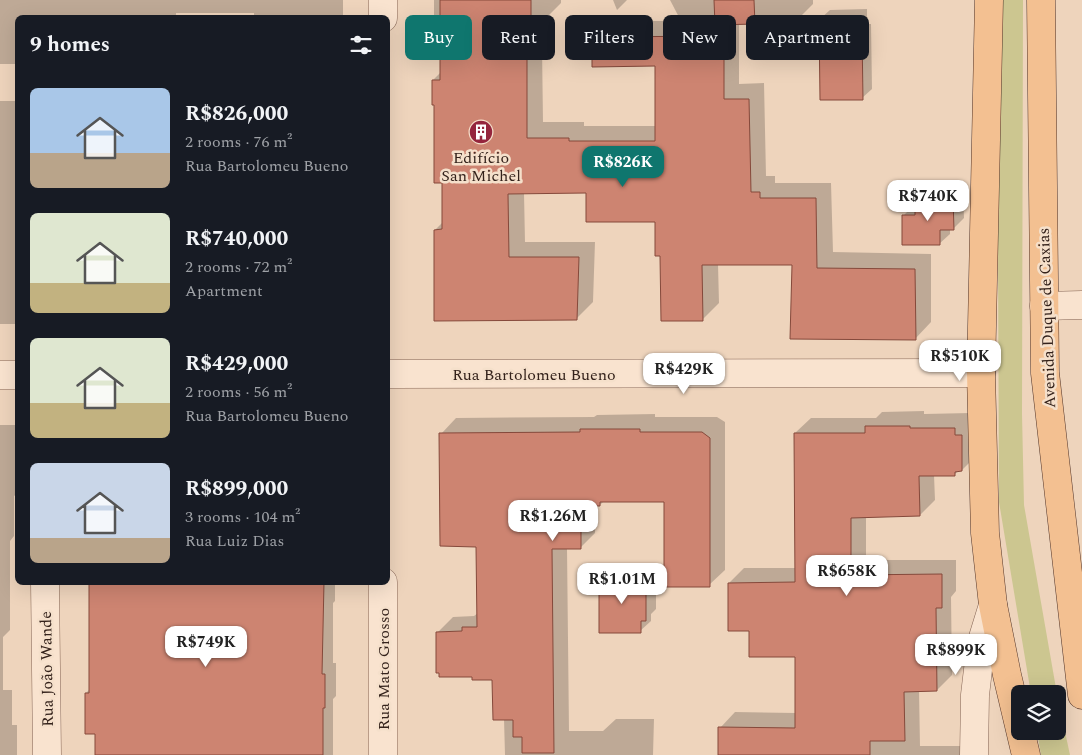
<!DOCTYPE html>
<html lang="en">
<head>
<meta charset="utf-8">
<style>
  body { margin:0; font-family:Spectral,serif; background:#20242c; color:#f1f3f6; height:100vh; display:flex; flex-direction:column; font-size:19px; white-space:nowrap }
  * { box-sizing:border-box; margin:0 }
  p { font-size:16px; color:#9ea1a6 }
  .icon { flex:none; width:28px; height:28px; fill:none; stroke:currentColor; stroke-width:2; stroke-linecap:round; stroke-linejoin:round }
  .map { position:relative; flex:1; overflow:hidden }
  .side { position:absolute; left:15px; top:15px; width:375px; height:570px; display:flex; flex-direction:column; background:#171b24; border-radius:8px; box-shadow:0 5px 20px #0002 }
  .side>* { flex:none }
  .top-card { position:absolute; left:405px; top:15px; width:475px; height:45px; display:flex; gap:10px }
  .tools { position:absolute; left:1011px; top:685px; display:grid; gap:10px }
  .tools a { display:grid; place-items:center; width:55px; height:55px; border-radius:8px; background:#171b24; box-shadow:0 5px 20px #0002; font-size:25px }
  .price { position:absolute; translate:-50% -42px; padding:0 11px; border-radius:10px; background:#fff; color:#222; font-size:16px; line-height:32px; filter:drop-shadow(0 1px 2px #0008) }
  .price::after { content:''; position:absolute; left:50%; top:30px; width:15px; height:11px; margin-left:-8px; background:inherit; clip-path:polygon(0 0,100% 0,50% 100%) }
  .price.current { background:#0f766e; color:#fff }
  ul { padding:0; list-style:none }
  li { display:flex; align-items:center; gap:15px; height:125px; padding:0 15px }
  li span { display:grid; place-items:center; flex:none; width:140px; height:100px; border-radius:8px; color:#555 }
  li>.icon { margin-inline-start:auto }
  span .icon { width:60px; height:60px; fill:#fffc; stroke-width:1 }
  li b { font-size:21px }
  h2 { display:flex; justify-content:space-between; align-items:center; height:60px; padding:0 15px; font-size:21px }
  .chip { padding:0 18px; border-radius:8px; background:#171b24; box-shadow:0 5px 20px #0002; font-size:18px; line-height:45px }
  .chip.current { background:#0f766e; color:#fff }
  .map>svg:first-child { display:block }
  .green { fill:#ccc690 }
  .shadow { fill:#0003 }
  .building { fill:#cd8471; stroke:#85493b }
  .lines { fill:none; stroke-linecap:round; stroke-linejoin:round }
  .minor-casing { stroke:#856555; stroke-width:29 }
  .major-casing { stroke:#53352a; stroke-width:29 }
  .minor { stroke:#f9e3cf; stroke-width:28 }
  .major { stroke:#f3c091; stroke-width:28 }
  .labels { text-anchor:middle; stroke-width:5; stroke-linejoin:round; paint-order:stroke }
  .poi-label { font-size:16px; fill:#34221b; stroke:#f5e0cb }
  .street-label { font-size:16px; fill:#34221b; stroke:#f5e0cb }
</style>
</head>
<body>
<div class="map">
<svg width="1082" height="755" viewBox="0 0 1082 755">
  <rect width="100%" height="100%" fill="#eed4bc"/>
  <path class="green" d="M 997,0 L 1023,0 L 1022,414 L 1024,505 L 1057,694 L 1031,694 L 999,502 Z
    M 1058,699 L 1070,755 L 1041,755 L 1037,731 L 1058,731 Z"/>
  <path class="shadow" d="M 0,0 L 343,0 L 343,18 L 254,18 L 254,13 L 176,13 L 176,18 L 18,18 L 18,64 L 0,64 Z
    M 434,0 L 561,0 L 561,3 L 547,17 L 547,41 L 542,46 L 543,122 L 584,122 L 584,126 L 656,126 L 656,65 L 593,38 L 609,21 L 681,21 L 670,0 L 813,0 L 813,4 L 796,21 L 739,23 L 739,84 L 764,83 L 766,176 L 775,176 L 775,183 L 831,183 L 833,252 L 931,254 L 931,322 L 915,339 L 793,264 L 718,264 L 719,303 L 703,319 L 661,255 L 656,221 L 587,192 L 524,193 L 525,242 L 595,242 L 593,302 L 577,318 L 435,230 L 443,222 L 443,182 L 433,80 L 442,71 L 441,15 L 434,15 Z
    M 613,0 L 627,0 L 617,10 Z
    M 867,9 L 867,24 L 871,24 L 872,89 L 862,98 L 820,19 L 830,10 Z
    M 0,101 L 18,101 L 18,324 L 0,324 Z
    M 927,188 L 963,188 L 964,218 L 953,229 L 950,229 L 950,234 L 939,244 L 903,216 L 914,205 L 916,205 L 916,198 Z
    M 924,411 L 924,414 L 970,413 L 977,455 L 962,470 L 959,470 L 954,475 L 934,475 L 935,500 L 920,515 L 866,516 L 866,560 L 956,560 L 956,591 L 951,597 L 952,675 L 937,690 L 919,690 L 920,746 L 971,746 L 971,755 L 719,755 L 720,728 L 735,712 L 796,713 L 796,655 L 750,630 L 729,583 L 744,568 L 796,568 L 795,433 L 811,418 L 876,418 L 882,412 Z
    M 655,414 L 655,417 L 717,417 L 725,422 L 725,570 L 709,585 L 665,501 L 604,501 L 600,505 L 595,505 L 595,533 L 580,548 L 567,548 L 569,731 L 603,731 L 616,719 L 654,719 L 653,755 L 505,755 L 504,719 L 493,679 L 441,671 L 438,632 L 453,617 L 474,616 L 478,613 L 477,546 L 441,434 L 456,418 L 594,417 L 597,415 Z
    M 0,425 L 16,425 L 17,494 L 14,496 L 14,536 L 10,541 L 10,630 L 3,637 L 3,690 L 12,690 L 12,725 L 17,725 L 17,755 L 0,755 Z
    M 656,568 L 656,609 L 651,614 L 651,621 L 640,631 L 601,580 L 611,570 Z
    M 90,582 L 335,582 L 335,601 L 333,603 L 333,663 L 336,663 L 336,696 L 333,699 L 333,755 L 96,755 L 96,733 L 86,693 L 90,689 Z"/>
  <path class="building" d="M 440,0 L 531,0 L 531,59 L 527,59 L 527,138 L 569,138 L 569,141 L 655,141 L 655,66 L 592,67 L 592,37 L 724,36 L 724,99 L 749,99 L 751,192 L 760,192 L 760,198 L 816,198 L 817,268 L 915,269 L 916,340 L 790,339 L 792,265 L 702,265 L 703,321 L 661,321 L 660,256 L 655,256 L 655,222 L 586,222 L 586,193 L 508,194 L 509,257 L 579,257 L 577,320 L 434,321 L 434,230 L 442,229 L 442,183 L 434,183 L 434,105 L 432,105 L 432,80 L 440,80 Z
    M 714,0 L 754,0 L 755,24 L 715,25 Z
    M 858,18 L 858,33 L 862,33 L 863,100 L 820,100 L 819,19 Z
    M 915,198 L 953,198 L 954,230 L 940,230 L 940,245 L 902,245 L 902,215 L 915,215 Z
    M 865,426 L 910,426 L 910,428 L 955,428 L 955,435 L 962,435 L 962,471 L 955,472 L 955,476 L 919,476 L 920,516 L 851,518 L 851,575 L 942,574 L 942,608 L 936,608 L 937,691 L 904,692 L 905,741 L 870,741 L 870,755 L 718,755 L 718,727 L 795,728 L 795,657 L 749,657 L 749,631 L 728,631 L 728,583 L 795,582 L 794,433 L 865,433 Z
    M 580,429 L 640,429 L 640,432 L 702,432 L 710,438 L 710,587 L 664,587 L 664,502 L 600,502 L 600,506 L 581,506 L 581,549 L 552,549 L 554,753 L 522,753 L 522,737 L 513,737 L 513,720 L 493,720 L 492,680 L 472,680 L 472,677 L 439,677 L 439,673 L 436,673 L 436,632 L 462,631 L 462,627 L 477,627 L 476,547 L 440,546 L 439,433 L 580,432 Z
    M 646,578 L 646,621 L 641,621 L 641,633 L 599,633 L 599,580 Z
    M 89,582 L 324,582 L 322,674 L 325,674 L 325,708 L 323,708 L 323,755 L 95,755 L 95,734 L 85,734 L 85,693 L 89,693 Z"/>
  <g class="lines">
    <g class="minor-casing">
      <path id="minor" d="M 383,0 L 383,18
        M 1044,306 L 1082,305
        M 388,374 L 981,373
        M 0,375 L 18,375
        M 45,582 L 47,755
        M 383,755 L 383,582
        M 974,755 L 975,695 L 981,644 L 993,605"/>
    </g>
    <g class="major-casing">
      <path id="major" d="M 989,0 L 981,373 L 985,533 L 993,605 L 1007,675 L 1026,755
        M 1041,0 L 1045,373 L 1082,695"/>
    </g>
    <use href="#minor" class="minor"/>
    <use href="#major" class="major"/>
  </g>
  <defs>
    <g id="building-disc" transform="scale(1.25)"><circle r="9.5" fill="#95253d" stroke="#f5e0cb"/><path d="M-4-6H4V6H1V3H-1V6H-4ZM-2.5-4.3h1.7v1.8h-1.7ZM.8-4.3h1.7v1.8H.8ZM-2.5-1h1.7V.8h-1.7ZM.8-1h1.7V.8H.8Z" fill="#fff"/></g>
  </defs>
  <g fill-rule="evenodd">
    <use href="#building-disc" x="481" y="132"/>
  </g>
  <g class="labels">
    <g class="poi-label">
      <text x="481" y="163">Edifício<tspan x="481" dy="18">San Michel</tspan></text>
    </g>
    <g class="street-label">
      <text transform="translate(1046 318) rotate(-92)" y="6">Avenida Duque de Caxias</text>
      <text x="534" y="380">Rua Bartolomeu Bueno</text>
      <text transform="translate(46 669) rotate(-91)" y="6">Rua João Wande</text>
      <text transform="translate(383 669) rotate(-90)" y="6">Rua Mato Grosso</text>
    </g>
  </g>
</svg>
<div class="tools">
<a><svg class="icon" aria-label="layers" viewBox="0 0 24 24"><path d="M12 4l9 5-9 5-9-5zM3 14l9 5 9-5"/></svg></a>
</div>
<b class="price current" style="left:623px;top:188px">R$826K</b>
<b class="price" style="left:928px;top:222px">R$740K</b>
<b class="price" style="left:960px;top:382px">R$510K</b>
<b class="price" style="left:684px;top:395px">R$429K</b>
<b class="price" style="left:553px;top:542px">R$1.26M</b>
<b class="price" style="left:847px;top:597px">R$658K</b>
<b class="price" style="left:622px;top:605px">R$1.01M</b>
<b class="price" style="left:206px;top:668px">R$749K</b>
<b class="price" style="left:956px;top:676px">R$899K</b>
<div class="top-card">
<a class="chip current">Buy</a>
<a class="chip">Rent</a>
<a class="chip">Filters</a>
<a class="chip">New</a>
<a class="chip">Apartment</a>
</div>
<section class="side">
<h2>9 homes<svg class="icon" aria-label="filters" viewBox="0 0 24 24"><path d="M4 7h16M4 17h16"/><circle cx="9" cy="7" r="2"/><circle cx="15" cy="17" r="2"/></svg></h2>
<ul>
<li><span style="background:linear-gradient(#a9c7e8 65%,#b9a48a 0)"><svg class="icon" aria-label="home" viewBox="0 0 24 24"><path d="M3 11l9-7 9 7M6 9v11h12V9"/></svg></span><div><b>R$826,000</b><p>2 rooms · 76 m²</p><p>Rua Bartolomeu Bueno</p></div></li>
<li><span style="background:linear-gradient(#dfe7d0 70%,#c2b280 0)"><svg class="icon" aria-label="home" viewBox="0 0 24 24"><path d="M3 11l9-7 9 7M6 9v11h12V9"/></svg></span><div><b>R$740,000</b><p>2 rooms · 72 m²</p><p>Apartment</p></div></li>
<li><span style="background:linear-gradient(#dfe7d0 65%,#c2b280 0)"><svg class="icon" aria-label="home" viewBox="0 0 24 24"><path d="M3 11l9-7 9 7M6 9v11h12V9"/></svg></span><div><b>R$429,000</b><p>2 rooms · 56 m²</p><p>Rua Bartolomeu Bueno</p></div></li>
<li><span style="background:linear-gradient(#c9d6e8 75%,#b9a48a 0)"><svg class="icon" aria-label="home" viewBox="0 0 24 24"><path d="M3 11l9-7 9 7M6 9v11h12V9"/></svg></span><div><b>R$899,000</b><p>3 rooms · 104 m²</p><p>Rua Luiz Dias</p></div></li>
</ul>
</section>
</div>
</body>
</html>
